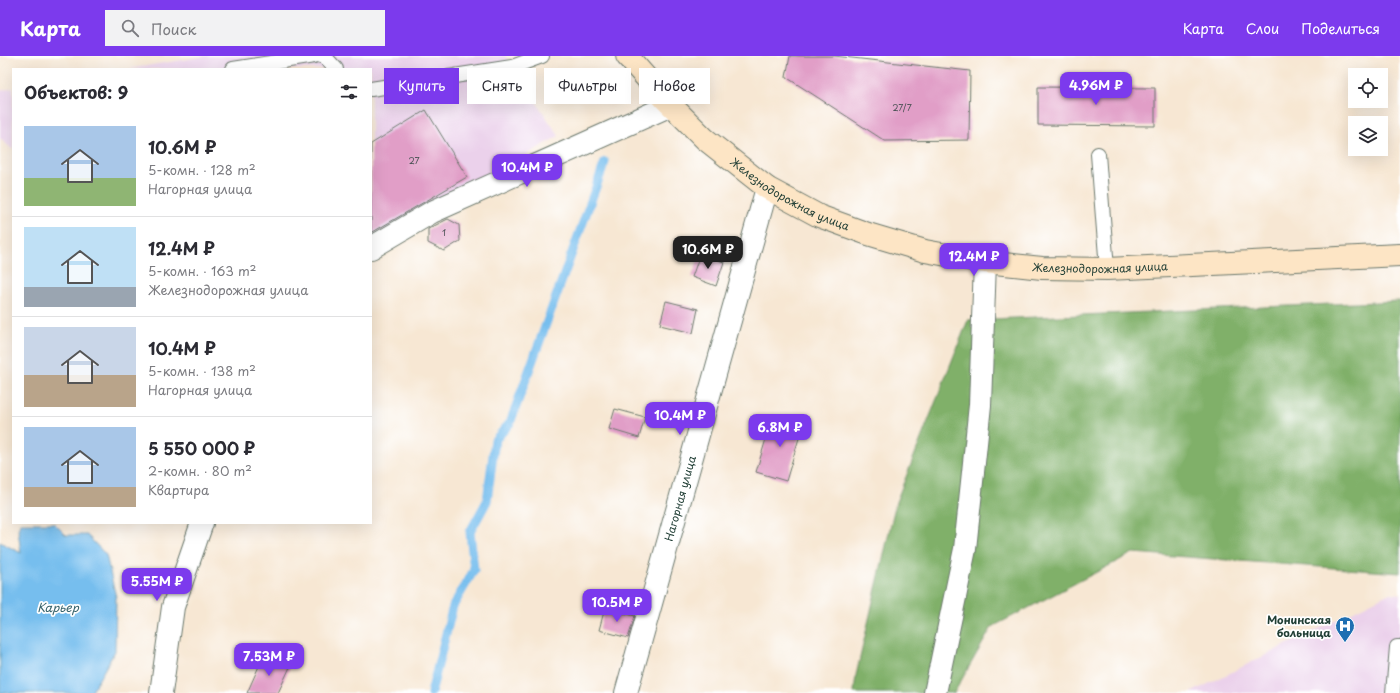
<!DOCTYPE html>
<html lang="ru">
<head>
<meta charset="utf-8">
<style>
  body { margin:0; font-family:"Playpen Sans",sans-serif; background:#f2f2f3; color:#2b2b33; height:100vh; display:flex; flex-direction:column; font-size:15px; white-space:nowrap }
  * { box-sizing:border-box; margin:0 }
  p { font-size:13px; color:#7c7c81 }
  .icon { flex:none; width:22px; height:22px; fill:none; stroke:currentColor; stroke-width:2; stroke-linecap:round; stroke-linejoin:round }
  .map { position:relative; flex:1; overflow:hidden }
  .sheet { position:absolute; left:12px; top:12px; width:360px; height:456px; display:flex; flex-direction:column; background:#fff; border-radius:0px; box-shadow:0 4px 16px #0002 }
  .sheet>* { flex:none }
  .banner { position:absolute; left:384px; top:12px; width:380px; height:36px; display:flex; gap:8px }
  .buttons { position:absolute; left:1348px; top:12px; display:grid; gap:8px }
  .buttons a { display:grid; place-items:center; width:40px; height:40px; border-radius:0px; background:#fff; box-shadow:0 4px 16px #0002; font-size:20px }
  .price { position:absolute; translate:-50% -34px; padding:0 9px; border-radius:8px; background:#7c3aed; color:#fff; font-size:13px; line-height:26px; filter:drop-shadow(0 1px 2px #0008) }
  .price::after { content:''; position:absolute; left:50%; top:24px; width:12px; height:9px; margin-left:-6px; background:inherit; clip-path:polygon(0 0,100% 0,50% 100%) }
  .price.active { background:#222; color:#fff }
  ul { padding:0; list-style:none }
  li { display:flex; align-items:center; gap:12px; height:100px; padding:0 12px }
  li+li { border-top:1px solid #e1e1e2 }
  li span { display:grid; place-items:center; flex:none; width:112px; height:80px; border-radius:0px; color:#555 }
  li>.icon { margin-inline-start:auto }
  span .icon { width:48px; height:48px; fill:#fffc; stroke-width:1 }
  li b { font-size:17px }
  h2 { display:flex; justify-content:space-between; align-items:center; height:48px; padding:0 12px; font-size:17px }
  .pill { padding:0 14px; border-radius:0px; background:#fff; box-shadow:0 4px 16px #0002; font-size:14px; line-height:36px }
  .pill.active { background:#7c3aed; color:#fff }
  header { display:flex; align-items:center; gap:24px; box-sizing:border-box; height:56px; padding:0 20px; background:#7c3aed; color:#fff }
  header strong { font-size:19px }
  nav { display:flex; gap:22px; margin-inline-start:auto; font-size:14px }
  .search { width:280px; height:36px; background:#f2f2f3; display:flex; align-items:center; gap:10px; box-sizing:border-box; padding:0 14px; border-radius:0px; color:#7c7c81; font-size:15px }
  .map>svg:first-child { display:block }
  .built { fill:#ebd1eb }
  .forest { fill:#80b069; stroke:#50764e }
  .water { fill:#76beee; stroke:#4a7e91 }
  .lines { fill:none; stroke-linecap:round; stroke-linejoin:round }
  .stream { stroke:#76beee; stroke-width:9 }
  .building { fill:#e19ec7 }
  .service-casing { stroke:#6b786c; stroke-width:16 }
  .minor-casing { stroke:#6b786c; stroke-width:24 }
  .secondary-casing { stroke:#6b786c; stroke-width:24 }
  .service { stroke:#fff; stroke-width:14 }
  .minor { stroke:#fff; stroke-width:22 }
  .secondary { stroke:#fde5c5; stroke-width:22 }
  .labels { text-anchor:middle; stroke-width:3.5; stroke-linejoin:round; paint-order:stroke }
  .number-label { font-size:9px; fill:#505559 }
  .street-label { font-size:11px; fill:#1f3d34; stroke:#fff }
  .poi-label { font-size:11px; font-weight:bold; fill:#1f3d34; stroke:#fff; text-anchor:end }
  .water-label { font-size:12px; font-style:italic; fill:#39646c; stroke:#fff }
</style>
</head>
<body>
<header>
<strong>Карта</strong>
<div class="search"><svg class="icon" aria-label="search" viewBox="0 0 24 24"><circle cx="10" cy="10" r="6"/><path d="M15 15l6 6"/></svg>Поиск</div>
<nav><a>Карта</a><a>Слои</a><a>Поделиться</a></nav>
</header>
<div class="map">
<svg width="1400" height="637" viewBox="0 0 1400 637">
  <rect width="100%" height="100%" fill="#fff"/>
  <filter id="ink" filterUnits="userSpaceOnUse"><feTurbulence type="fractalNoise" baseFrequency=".025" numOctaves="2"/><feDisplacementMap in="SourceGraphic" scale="8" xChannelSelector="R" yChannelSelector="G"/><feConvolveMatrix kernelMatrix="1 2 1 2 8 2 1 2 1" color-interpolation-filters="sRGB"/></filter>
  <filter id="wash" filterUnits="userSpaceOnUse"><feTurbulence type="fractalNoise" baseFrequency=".012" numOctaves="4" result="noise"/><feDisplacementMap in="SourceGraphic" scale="16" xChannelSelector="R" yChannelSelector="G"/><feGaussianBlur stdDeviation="0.9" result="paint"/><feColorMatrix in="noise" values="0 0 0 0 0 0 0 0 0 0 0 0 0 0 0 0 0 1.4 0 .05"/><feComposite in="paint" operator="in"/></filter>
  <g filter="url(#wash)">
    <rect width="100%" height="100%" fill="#f7e7d3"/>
    <path class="built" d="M 206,0 L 505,0 L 559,80 L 371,187 L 371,13 L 128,13 Z
      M 13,32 L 13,94 L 0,82 L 0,35 Z
      M 1390,537 L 1400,538 L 1400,637 L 1190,637 Z"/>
    <path class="forest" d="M 1400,245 L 1400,517 L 1133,497 L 992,571 L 954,637 L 854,637 L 856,619 L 896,446 L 968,264 Z"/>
    <path class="water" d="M 20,467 L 54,467 L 66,479 L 87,479 L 106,499 L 116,541 L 115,595 L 91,637 L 0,637 L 0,486 L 21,497 L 18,474 Z"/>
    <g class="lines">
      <path class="stream" d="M 431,637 L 453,550 L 474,514 L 470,476 L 487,445 L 495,384 L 510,367 L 605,106"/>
    </g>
    <g id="blocks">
      <path class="building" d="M 790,0 L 834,0 L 970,15 L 969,84 L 885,85 L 786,21 Z
        M 1038,31 L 1155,32 L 1155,70 L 1038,69 Z
        M 426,54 L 467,121 L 371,177 L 371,88 Z
        M 448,163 L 459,169 L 460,185 L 444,195 L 428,187 L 428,173 Z
        M 700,198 L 724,206 L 716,230 L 692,221 Z
        M 666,245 L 698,253 L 693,277 L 660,269 Z
        M 615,353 L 645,361 L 639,382 L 609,373 Z
        M 773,360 L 803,369 L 786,425 L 756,416 Z
        M 605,552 L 635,560 L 628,582 L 599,574 Z
        M 264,599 L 290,611 L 278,637 L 247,637 Z"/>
    </g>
  </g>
  <g filter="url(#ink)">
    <use href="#blocks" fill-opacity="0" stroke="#6b786c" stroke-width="1"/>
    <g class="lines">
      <g class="service-casing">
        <path id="service" d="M 321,0 L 325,1 L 336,13
          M 233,13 L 314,0
          M 371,33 L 512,11 L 542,0
          M 1098,98 L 1107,213
          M 1393,637 L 1397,591 L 1400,591"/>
      </g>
      <g class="minor-casing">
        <g id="minor">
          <path d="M 371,192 L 432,156 L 671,49"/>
          <path d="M 161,637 L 173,551 L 202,467"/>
          <path id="s1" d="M 626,637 L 767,132"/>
          <path d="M 935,637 L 965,493 L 980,349 L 985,206"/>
        </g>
      </g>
      <g class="secondary-casing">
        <g id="secondary">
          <path id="s2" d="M 627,0 L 665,43 L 705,83 L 767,132 L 819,160 L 868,178 L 925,195 L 985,206 L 1042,212 L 1107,213 L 1400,199"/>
        </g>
      </g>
      <use href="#service" class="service"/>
      <use href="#minor" class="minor"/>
      <use href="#secondary" class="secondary"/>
    </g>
  </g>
  <defs>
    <g id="hospital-pin" transform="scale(1)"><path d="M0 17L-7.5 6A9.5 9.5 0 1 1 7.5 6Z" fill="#1f6fb2" stroke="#fff"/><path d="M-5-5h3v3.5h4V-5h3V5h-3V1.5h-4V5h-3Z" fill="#fff"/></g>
  </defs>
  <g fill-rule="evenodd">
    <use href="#hospital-pin" x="1345" y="570"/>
  </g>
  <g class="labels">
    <g class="number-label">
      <text x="902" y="55">27/7</text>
      <text x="414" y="108">27</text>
      <text x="444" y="180">1</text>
    </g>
    <g class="street-label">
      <text dy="4" stroke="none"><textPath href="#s2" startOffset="216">Железнодорожная улица</textPath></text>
      <text dy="4" stroke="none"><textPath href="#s2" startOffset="540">Железнодорожная улица</textPath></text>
      <text dy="4" stroke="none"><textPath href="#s1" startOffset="202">Нагорная улица</textPath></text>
    </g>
    <g class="poi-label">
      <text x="1331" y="568">Монинская<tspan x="1331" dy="13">больница</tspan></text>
    </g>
    <g class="water-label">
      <text x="58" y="556">Карьер</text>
    </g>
  </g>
</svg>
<div class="buttons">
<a><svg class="icon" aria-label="locate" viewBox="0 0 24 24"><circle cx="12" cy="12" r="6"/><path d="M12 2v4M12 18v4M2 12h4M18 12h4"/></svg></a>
<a><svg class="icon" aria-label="layers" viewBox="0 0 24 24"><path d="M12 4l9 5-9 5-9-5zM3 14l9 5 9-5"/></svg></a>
</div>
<b class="price" style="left:1096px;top:50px">4.96M ₽</b>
<b class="price" style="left:527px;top:132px">10.4M ₽</b>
<b class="price active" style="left:708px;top:214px">10.6M ₽</b>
<b class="price" style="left:974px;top:221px">12.4M ₽</b>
<b class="price" style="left:680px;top:380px">10.4M ₽</b>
<b class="price" style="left:780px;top:392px">6.8M ₽</b>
<b class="price" style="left:157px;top:546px">5.55M ₽</b>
<b class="price" style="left:617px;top:567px">10.5M ₽</b>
<b class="price" style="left:269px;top:621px">7.53M ₽</b>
<div class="banner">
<a class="pill active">Купить</a>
<a class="pill">Снять</a>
<a class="pill">Фильтры</a>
<a class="pill">Новое</a>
</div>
<section class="sheet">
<h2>Объектов: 9<svg class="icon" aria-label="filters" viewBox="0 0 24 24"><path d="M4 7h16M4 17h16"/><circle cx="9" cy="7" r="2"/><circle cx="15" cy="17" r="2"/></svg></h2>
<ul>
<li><span style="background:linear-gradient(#a9c7e8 65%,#8fb573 0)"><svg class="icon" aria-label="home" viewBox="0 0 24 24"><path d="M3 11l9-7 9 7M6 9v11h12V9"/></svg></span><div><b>10.6M ₽</b><p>5-комн. · 128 m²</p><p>Нагорная улица</p></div></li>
<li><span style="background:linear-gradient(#bfe0f5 75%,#9aa5b1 0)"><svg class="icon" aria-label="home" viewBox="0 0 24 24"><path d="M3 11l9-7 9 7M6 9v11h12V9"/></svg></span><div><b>12.4M ₽</b><p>5-комн. · 163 m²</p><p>Железнодорожная улица</p></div></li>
<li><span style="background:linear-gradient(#c9d6e8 60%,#b9a48a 0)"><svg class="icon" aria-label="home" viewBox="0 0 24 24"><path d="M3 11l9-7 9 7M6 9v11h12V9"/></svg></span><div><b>10.4M ₽</b><p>5-комн. · 138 m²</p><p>Нагорная улица</p></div></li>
<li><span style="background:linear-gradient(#a9c7e8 75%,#b9a48a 0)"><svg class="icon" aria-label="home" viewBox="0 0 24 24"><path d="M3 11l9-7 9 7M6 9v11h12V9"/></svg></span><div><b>5 550 000 ₽</b><p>2-комн. · 80 m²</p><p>Квартира</p></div></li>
</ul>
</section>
</div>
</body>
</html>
